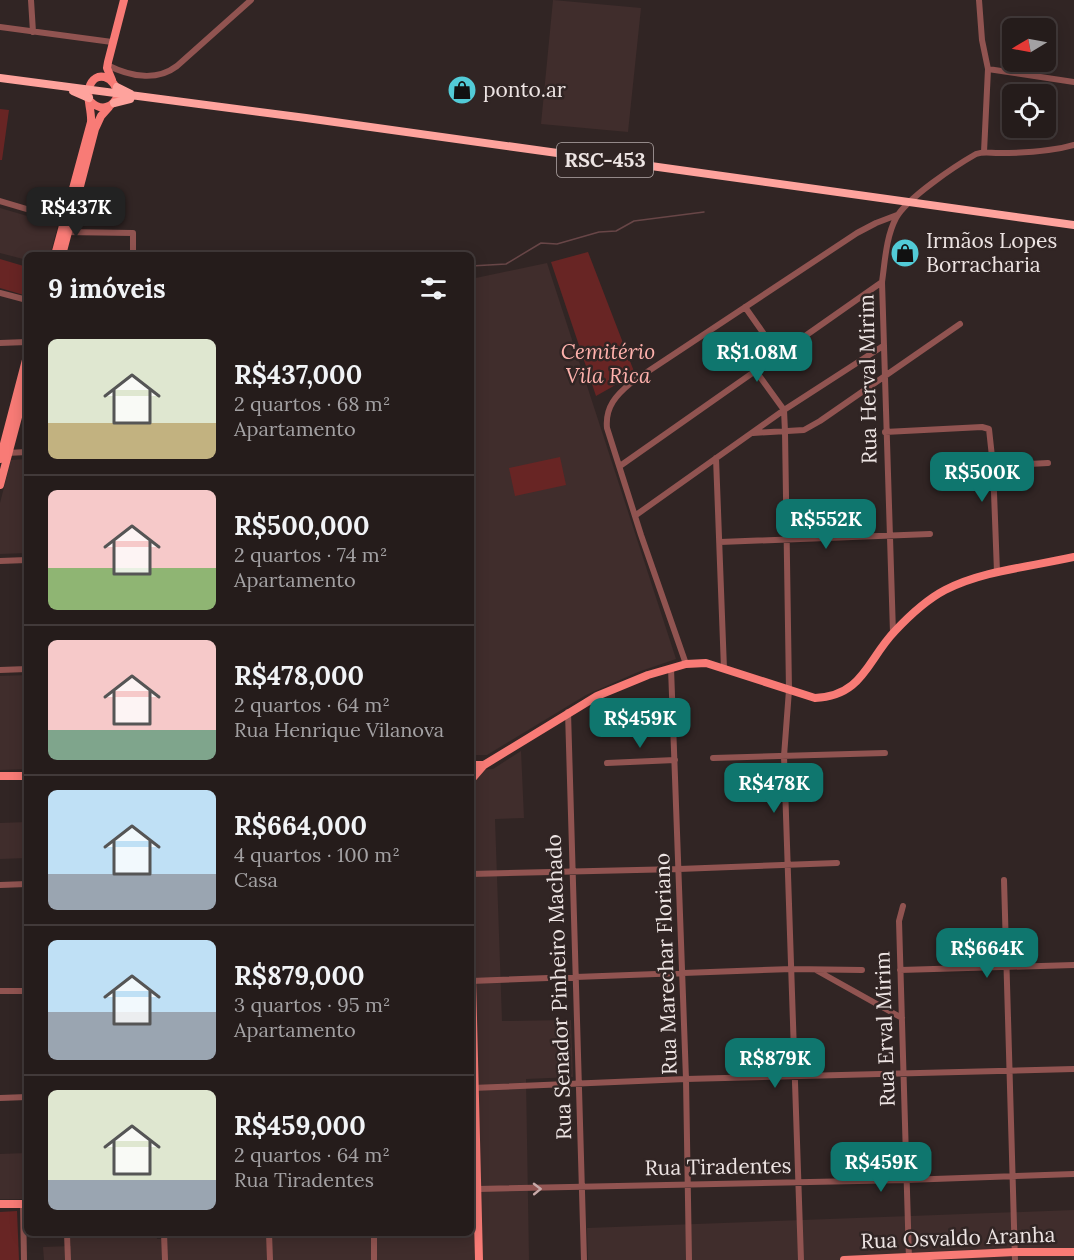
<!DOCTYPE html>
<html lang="pt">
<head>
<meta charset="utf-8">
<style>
  body { margin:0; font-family:Lora,serif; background:#2d2524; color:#f1f3f6; height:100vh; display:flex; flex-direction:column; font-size:22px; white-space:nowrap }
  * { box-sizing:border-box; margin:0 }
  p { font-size:20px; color:#a3a1a3 }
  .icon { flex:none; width:33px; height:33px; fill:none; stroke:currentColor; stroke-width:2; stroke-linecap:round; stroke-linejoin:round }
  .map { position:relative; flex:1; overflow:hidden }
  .drawer { position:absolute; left:24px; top:252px; width:450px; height:984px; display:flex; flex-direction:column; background:#251c1b; border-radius:9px; box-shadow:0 3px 15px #0003,0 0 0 2px #423a3a }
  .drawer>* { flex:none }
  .needle { width:39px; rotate:260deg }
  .tools { position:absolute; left:1002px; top:18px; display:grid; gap:12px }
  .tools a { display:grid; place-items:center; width:54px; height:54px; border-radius:9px; background:#251c1b; box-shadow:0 3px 15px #0003,0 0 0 2px #423a3a; font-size:30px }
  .price { position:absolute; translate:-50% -51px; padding:0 14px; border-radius:12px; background:#0f766e; color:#fff; font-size:20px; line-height:39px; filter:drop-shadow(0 2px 3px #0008) }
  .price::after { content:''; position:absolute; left:50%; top:36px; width:18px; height:14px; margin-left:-9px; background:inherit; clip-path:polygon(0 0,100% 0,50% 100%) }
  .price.current { background:#222; color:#fff }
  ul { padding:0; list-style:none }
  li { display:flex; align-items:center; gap:18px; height:150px; padding:0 24px }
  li+li { border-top:2px solid #423a3a }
  li span { display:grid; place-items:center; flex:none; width:168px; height:120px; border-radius:9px; color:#555 }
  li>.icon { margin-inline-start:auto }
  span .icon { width:72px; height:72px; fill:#fffc; stroke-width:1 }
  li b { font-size:26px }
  h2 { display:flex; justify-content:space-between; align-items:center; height:72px; padding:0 24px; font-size:26px }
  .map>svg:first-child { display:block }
  .built { fill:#402d2c }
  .green { fill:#682524 }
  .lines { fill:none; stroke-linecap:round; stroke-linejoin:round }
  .stream { stroke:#684647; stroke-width:1.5 }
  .minor { stroke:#915451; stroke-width:6 }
  .major { stroke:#f87b76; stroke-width:8 }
  .highway { stroke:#fea39d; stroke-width:8 }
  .oneway { stroke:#c8aaa9 }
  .labels { text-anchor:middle; stroke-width:5; stroke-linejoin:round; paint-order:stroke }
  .shield { fill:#312524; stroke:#b5abaa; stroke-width:1.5 }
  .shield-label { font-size:20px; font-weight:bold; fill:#ede4e3 }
  .poi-label { font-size:21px; fill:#ede4e3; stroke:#312524; text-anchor:start }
  .park-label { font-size:21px; font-style:italic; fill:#feb1ac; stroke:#312524 }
  .street-label { font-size:21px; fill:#ede4e3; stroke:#312524 }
</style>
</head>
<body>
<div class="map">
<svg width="1074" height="1260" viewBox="0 0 1074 1260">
  <rect width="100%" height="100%" fill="#312524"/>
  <path class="built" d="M 553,0 L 641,8 L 628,132 L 541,124 Z
    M 0,208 L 58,225 L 50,255 L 27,255 L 27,260 L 0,253 Z
    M 547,263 L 676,659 L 638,672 L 586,695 L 487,755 L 471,755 L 471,279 Z
    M 27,459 L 27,553 L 0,554 L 0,503 L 11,460 Z
    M 27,675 L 27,769 L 0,770 L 0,676 Z
    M 521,751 L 524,818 L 495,819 L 502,1021 L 571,1020 L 573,1077 L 526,1079 L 529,1260 L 44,1260 L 43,1247 L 71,1246 L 70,1233 L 156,1233 L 157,1239 L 167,1239 L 167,1233 L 471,1233 L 471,770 L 493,769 Z
    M 27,822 L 27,858 L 0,859 L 0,823 Z
    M 27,1153 L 27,1199 L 0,1199 L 0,1154 Z
    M 1074,1210 L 1074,1260 L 588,1260 L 587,1228 Z"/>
  <path class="green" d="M 0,109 L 9,110 L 2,160 L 0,160 Z
    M 588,252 L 635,374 L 596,396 L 551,262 Z
    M 0,259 L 27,267 L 27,296 L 0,288 Z
    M 560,457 L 566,485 L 515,496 L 509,468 Z
    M 17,1211 L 19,1260 L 0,1260 L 0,1212 Z"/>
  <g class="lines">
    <path class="stream" d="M 471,266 L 506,264 L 541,243 L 557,244 L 599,232 L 616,231 L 634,221 L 704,212"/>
    <path class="minor" d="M 31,0 L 33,32
      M 979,0 L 982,40 L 988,69 L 984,152
      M 0,27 L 112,42
      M 107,65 C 129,76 156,82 177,66 L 251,0
      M 988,69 L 1074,82
      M 0,201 L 67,221
      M 65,232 L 133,233 L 133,255
      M 0,293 L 27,300
      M 745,307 L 778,354
      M 0,343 L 27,342
      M 755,370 L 784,410 L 785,432 L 789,690 L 784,756 L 801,1260
      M 885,432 L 982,427 L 989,429 L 993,466 L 997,572
      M 753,433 L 804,430 L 820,421 L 960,324
      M 7,453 L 27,452
      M 716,458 L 724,669
      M 620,466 L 882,282
      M 993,466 L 1048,463
      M 636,515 L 784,410 L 883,346
      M 720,542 L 930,534
      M 0,561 L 27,560
      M 893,633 L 882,282 C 885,261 886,237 896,218 C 907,198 955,166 976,154 C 984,151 990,153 999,153 C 1023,153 1050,152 1074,145
      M 686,664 L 641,535 L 607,428 C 605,407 616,395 632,382 L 857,233 L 876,223 L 897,215
      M 671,668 L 686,1079 L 689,1260
      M 0,670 L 27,669
      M 568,712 L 584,1260
      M 713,758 L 885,753
      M 607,763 L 675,760
      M 471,874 L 679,869 L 837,863
      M 1004,880 L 1015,1260
      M 0,885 L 27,884
      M 903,906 L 899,921 L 909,1259
      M 816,970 L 902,1018
      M 900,970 L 1074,965
      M 471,981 L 792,969 L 862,970
      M 0,991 L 27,991
      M 472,1088 L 686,1079 L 1074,1069
      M 0,1098 L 27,1097
      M 478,1189 L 906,1180 L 1074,1174
      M 23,1204 L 24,1260
      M 67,1233 L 68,1260
      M 164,1233 L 165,1260
      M 269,1233 L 270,1260
      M 374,1233 L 374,1260"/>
    <path class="major" d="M 112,80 L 107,68 L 108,62 L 124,0
      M 55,255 L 91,122 C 92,111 86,97 89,88 C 95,68 116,77 118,95 C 113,108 101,112 90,101
      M 62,255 L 95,129 L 101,116 L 109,107
      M 0,459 L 27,356
      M 0,485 L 27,383
      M 471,765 L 484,765
      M 0,776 L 27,776
      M 471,780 L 484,765 L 597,696 L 648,675 L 686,664 L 706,663 L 815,698 C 863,696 867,660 895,631 C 910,615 926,600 945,590 C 984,570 1031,567 1074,557
      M 471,938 L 479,1260
      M 0,1204 L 27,1204
      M 844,1260 L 1015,1252 L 1074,1252"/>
    <path class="highway" d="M 0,78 L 306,118 L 1074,225
      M 117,87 L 131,94
      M 73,91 L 89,98
      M 114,103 L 130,99"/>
  </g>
  <defs><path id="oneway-chevron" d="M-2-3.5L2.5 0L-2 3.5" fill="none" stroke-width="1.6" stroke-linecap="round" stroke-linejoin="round" transform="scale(1.5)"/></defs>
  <use class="oneway" href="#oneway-chevron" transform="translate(537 1189) rotate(-1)"/>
  <defs>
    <g id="shop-disc" transform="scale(1.5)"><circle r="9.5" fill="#52cbd7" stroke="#312524"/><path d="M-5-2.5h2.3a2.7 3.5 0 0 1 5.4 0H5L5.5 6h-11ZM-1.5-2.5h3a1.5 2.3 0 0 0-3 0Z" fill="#111"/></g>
  </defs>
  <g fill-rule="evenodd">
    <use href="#shop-disc" x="462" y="90"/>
    <use href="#shop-disc" x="905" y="253"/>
  </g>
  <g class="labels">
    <rect class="shield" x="557" y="143" width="96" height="34" rx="4.5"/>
    <g class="shield-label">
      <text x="605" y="167">RSC-453</text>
    </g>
    <g class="poi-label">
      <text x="483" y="97">ponto.ar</text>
      <text x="926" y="248">Irmãos Lopes<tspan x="926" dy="24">Borracharia</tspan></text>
    </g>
    <g class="park-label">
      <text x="608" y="359">Cemitério<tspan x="608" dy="24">Vila Rica</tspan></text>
    </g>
    <g class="street-label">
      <text transform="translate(868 379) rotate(-91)" y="7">Rua Herval Mirim</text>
      <text transform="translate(666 964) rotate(-92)" y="7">Rua Marechar Floriano</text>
      <text transform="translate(559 987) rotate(-92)" y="7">Rua Senador Pinheiro Machado</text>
      <text transform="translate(885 1029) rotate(-92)" y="7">Rua Erval Mirim</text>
      <text transform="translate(718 1167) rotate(-1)" y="7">Rua Tiradentes</text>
      <text transform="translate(958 1238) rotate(-2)" y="7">Rua Osvaldo Aranha</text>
    </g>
  </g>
</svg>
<div class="tools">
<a><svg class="needle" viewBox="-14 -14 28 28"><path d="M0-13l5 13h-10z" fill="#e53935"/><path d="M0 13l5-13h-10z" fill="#a3a1a3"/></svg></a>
<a><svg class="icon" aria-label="locate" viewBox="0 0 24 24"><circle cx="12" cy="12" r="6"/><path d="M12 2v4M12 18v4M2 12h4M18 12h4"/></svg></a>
</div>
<b class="price current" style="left:76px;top:238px">R$437K</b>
<b class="price" style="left:757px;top:383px">R$1.08M</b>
<b class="price" style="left:982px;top:503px">R$500K</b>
<b class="price" style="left:826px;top:550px">R$552K</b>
<b class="price" style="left:640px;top:749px">R$459K</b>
<b class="price" style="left:774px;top:814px">R$478K</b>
<b class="price" style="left:987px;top:979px">R$664K</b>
<b class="price" style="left:775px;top:1089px">R$879K</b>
<b class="price" style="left:881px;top:1193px">R$459K</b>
<section class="drawer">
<h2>9 imóveis<svg class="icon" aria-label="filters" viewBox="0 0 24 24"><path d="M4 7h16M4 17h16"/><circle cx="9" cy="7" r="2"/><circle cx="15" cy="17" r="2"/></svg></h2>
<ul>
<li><span style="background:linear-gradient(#dfe7d0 70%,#c2b280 0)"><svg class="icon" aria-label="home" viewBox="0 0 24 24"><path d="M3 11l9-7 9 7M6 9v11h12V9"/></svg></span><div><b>R$437,000</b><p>2 quartos · 68 m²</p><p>Apartamento</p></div></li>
<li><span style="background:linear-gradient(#f6c9c9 65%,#8fb573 0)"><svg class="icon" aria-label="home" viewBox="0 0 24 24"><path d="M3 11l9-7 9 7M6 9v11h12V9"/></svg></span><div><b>R$500,000</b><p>2 quartos · 74 m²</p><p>Apartamento</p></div></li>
<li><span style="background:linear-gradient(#f6c9c9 75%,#7fa58c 0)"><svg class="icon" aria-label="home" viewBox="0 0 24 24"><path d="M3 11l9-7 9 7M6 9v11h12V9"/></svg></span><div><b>R$478,000</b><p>2 quartos · 64 m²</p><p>Rua Henrique Vilanova</p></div></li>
<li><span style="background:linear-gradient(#bfe0f5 70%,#9aa5b1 0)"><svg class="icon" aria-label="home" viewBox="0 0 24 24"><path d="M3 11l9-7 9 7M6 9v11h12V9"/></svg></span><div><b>R$664,000</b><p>4 quartos · 100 m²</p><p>Casa</p></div></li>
<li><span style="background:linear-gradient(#bfe0f5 60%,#9aa5b1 0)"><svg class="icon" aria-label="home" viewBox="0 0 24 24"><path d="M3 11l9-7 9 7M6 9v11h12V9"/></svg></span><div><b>R$879,000</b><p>3 quartos · 95 m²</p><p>Apartamento</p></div></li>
<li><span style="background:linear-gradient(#dfe7d0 75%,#9aa5b1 0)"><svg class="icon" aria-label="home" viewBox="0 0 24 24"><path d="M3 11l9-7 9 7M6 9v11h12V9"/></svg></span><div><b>R$459,000</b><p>2 quartos · 64 m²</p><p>Rua Tiradentes</p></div></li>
</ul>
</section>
</div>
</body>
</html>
